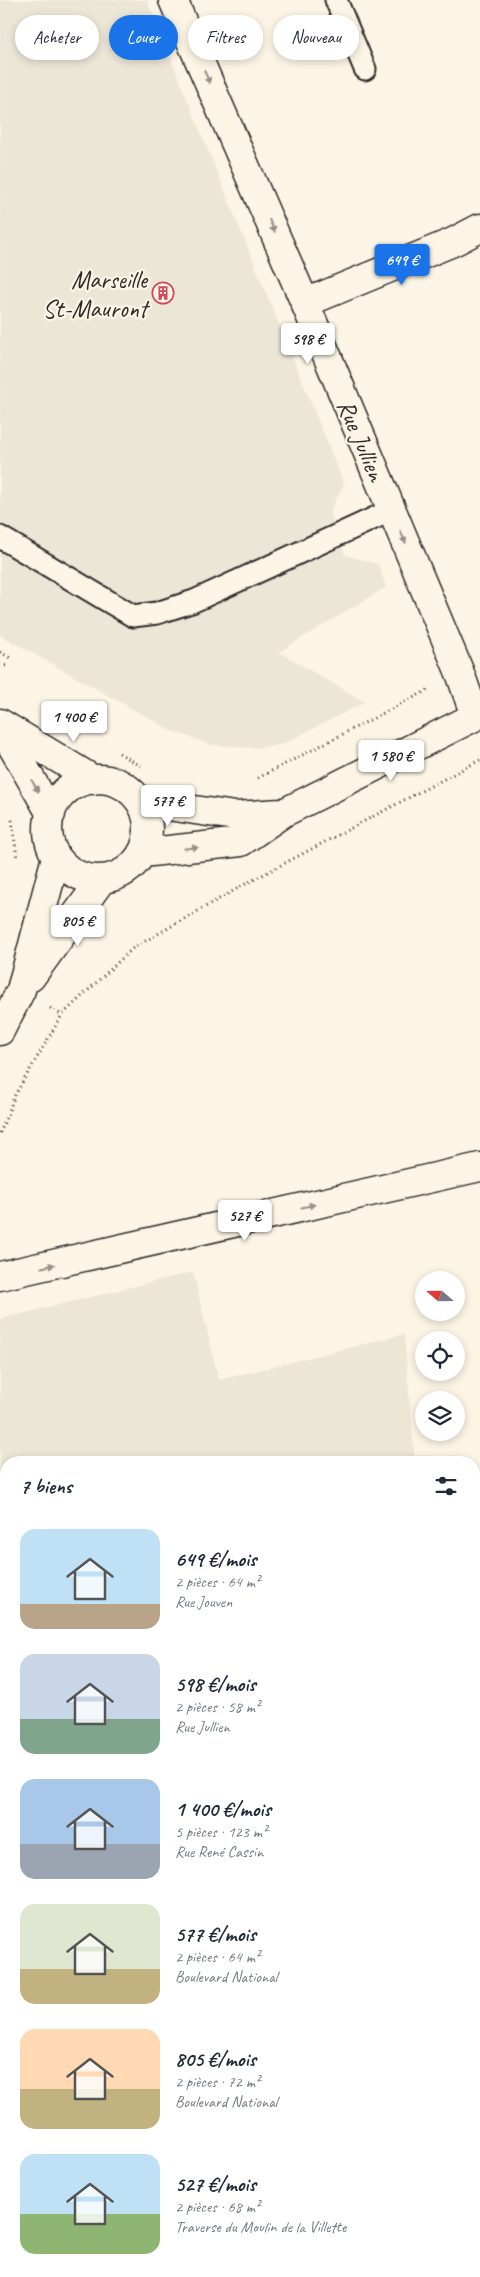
<!DOCTYPE html>
<html lang="fr">
<head>
<meta charset="utf-8">
<style>
  body { margin:0; font-family:Caveat,sans-serif; background:#f2f2f3; color:#1f2937; height:100vh; display:flex; flex-direction:column; font-size:19px; white-space:nowrap }
  * { box-sizing:border-box; margin:0 }
  p { font-size:16px; color:#747a83 }
  .icon { flex:none; width:28px; height:28px; fill:none; stroke:currentColor; stroke-width:2; stroke-linecap:round; stroke-linejoin:round }
  .map { position:relative; flex:1; overflow:hidden }
  .details { position:absolute; left:0px; top:1456px; width:480px; height:821px; display:flex; flex-direction:column; background:#fff; border-radius:20px 20px 0 0; box-shadow:0 2px 8px #0003 }
  .details>* { flex:none }
  .banner { position:absolute; left:15px; top:15px; width:450px; height:45px; display:flex; gap:10px }
  .needle { width:32px; rotate:290deg }
  .tools { position:absolute; left:415px; top:1271px; display:grid; gap:10px }
  .tools a { display:grid; place-items:center; width:50px; height:50px; border-radius:50%; background:#fff; box-shadow:0 2px 8px #0003; font-size:25px }
  .price { position:absolute; translate:-50% -42px; padding:0 11px; border-radius:5px; background:#fff; color:#222; font-size:16px; line-height:32px; filter:drop-shadow(0 1px 2px #0008) }
  .price::after { content:''; position:absolute; left:50%; top:30px; width:15px; height:11px; margin-left:-8px; background:inherit; clip-path:polygon(0 0,100% 0,50% 100%) }
  .price.active { background:#1a73e8; color:#fff }
  ul { padding:0; list-style:none }
  li { display:flex; align-items:center; gap:15px; height:125px; padding:0 20px }
  li span { display:grid; place-items:center; flex:none; width:140px; height:100px; border-radius:15px; color:#555 }
  li>.icon { margin-inline-start:auto }
  span .icon { width:60px; height:60px; fill:#fffc; stroke-width:1 }
  li b { font-size:21px }
  h2 { display:flex; justify-content:space-between; align-items:center; height:60px; padding:0 20px; font-size:21px }
  .chip { padding:0 18px; border-radius:22px; background:#fff; box-shadow:0 2px 8px #0003; font-size:18px; line-height:45px }
  .chip.active { background:#1a73e8; color:#fff }
  .map>svg:first-child { display:block }
  .built { fill:#ece6d7 }
  .lines { fill:none; stroke-linecap:round; stroke-linejoin:round }
  .service-casing { stroke:#2b2b2b; stroke-width:25 }
  .minor-casing { stroke:#2b2b2b; stroke-width:31 }
  .path { stroke:#2b2b2b; stroke-width:3; stroke-dasharray:1 4; stroke-linecap:butt }
  .service { stroke:#fcf5e5; stroke-width:21 }
  .minor { stroke:#fcf5e5; stroke-width:28 }
  .oneway { fill:#949088 }
  .labels { text-anchor:middle; stroke-width:4.5; stroke-linejoin:round; paint-order:stroke }
  .poi-label { font-size:25px; fill:#2b2b2b; stroke:#fcf5e5; text-anchor:end }
  .street-label { font-size:25px; fill:#2b2b2b; stroke:#fcf5e5 }
</style>
</head>
<body>
<div class="map">
<svg width="480" height="2277" viewBox="0 0 480 2277">
  <rect width="100%" height="100%" fill="#fcf5e5"/>
  <filter id="ink" filterUnits="userSpaceOnUse"><feTurbulence type="fractalNoise" baseFrequency=".02" numOctaves="2"/><feDisplacementMap in="SourceGraphic" scale="10" xChannelSelector="R" yChannelSelector="G"/><feConvolveMatrix kernelMatrix="1 2 1 2 8 2 1 2 1" color-interpolation-filters="sRGB"/></filter>
  <g filter="url(#ink)">
    <path class="built" d="M 0,0 L 147,0 L 344,484 L 330,511 L 345,555 L 378,564 L 386,587 L 279,652 L 365,702 L 281,745 L 253,748 L 212,745 L 172,731 L 0,635 Z
      M 193,1272 L 219,1380 L 404,1334 L 415,1462 L 6,1462 L 6,1922 L 2,1923 L 0,1921 L 0,1319 Z
      M 474,1692 L 480,1708 L 480,1880 L 474,1880 Z
      M 252,2271 L 453,2271 L 453,2277 L 252,2277 Z"/>
    <g class="lines">
      <g class="service-casing">
        <path id="service" d="M 336,0 L 365,69
          M 0,537 L 133,616 L 157,613 L 194,601 L 392,510"/>
      </g>
      <g class="minor-casing">
        <path id="minor" d="M 173,0 L 305,303 L 460,673 L 475,716
          M 305,303 L 453,242 L 480,228
          M 0,723 L 94,780
          M 0,725 L 51,814
          M48 829a50 50 0 1 1 100 0a50 50 0 1 1-100 0Z
          M 141,802 L 235,816 L 281,813
          M 142,853 L 241,842 L 283,813 L 480,714
          M 31,977 L 102,879
          M 0,1031 L 21,990 L 56,857
          M 0,1276 L 480,1167
          M 474,1926 L 480,1926
          M 0,1972 L 6,1971"/>
      </g>
      <path class="path" d="M 0,652 L 12,659
        M 0,665 L 8,666
        M 119,753 L 141,766
        M 258,778 L 428,690
        M 12,820 L 17,858
        M 50,1008 L 62,1015
        M 0,1133 L 15,1095 L 62,1015 L 133,948 L 249,882 L 480,760"/>
      <use href="#service" class="service"/>
      <use href="#minor" class="minor"/>
    </g>
    <defs><path id="oneway-solid" d="M-6-.8H1V-3.2L6.5 0L1 3.2V.8H-6Z" transform="scale(1.25)"/></defs>
    <g class="oneway">
      <use href="#oneway-solid" transform="translate(207 77) rotate(66)"/>
      <use href="#oneway-solid" transform="translate(272 226) rotate(66)"/>
      <use href="#oneway-solid" transform="translate(403 537) rotate(67)"/>
      <use href="#oneway-solid" transform="translate(35 786) rotate(60)"/>
      <use href="#oneway-solid" transform="translate(191 848) rotate(-6)"/>
      <use href="#oneway-solid" transform="translate(308 1206) rotate(-13)"/>
      <use href="#oneway-solid" transform="translate(48 1266) rotate(-13)"/>
    </g>
  </g>
  <defs>
    <g id="building-ring" transform="scale(1.125)"><circle r="9.5" fill="#fcf5e5" stroke="#d1495b" stroke-width="1.5"/><path d="M-4-6H4V6H1V3H-1V6H-4ZM-2.5-4.3h1.7v1.8h-1.7ZM.8-4.3h1.7v1.8H.8ZM-2.5-1h1.7V.8h-1.7ZM.8-1h1.7V.8H.8Z" fill="#d1495b"/></g>
  </defs>
  <g fill-rule="evenodd">
    <use href="#building-ring" x="163" y="293"/>
  </g>
  <g class="labels">
    <g class="poi-label">
      <text x="147" y="288">Marseille<tspan x="147" dy="29">St-Mauront</tspan></text>
    </g>
    <g class="street-label">
      <text transform="translate(362 440) rotate(67)" y="9">Rue Jullien</text>
    </g>
  </g>
</svg>
<div class="tools">
<a><svg class="needle" viewBox="-14 -14 28 28"><path d="M0-13l5 13h-10z" fill="#e53935"/><path d="M0 13l5-13h-10z" fill="#747a83"/></svg></a>
<a><svg class="icon" aria-label="locate" viewBox="0 0 24 24"><circle cx="12" cy="12" r="6"/><path d="M12 2v4M12 18v4M2 12h4M18 12h4"/></svg></a>
<a><svg class="icon" aria-label="layers" viewBox="0 0 24 24"><path d="M12 4l9 5-9 5-9-5zM3 14l9 5 9-5"/></svg></a>
</div>
<b class="price active" style="left:402px;top:286px">649 €</b>
<b class="price" style="left:308px;top:365px">598 €</b>
<b class="price" style="left:74px;top:743px">1 400 €</b>
<b class="price" style="left:391px;top:782px">1 580 €</b>
<b class="price" style="left:168px;top:827px">577 €</b>
<b class="price" style="left:78px;top:947px">805 €</b>
<b class="price" style="left:245px;top:1242px">527 €</b>
<div class="banner">
<a class="chip">Acheter</a>
<a class="chip active">Louer</a>
<a class="chip">Filtres</a>
<a class="chip">Nouveau</a>
</div>
<section class="details">
<h2>7 biens<svg class="icon" aria-label="filters" viewBox="0 0 24 24"><path d="M4 7h16M4 17h16"/><circle cx="9" cy="7" r="2"/><circle cx="15" cy="17" r="2"/></svg></h2>
<ul>
<li><span style="background:linear-gradient(#bfe0f5 75%,#b9a48a 0)"><svg class="icon" aria-label="home" viewBox="0 0 24 24"><path d="M3 11l9-7 9 7M6 9v11h12V9"/></svg></span><div><b>649 €/mois</b><p>2 pièces · 64 m²</p><p>Rue Jouven</p></div></li>
<li><span style="background:linear-gradient(#c9d6e8 65%,#7fa58c 0)"><svg class="icon" aria-label="home" viewBox="0 0 24 24"><path d="M3 11l9-7 9 7M6 9v11h12V9"/></svg></span><div><b>598 €/mois</b><p>2 pièces · 58 m²</p><p>Rue Jullien</p></div></li>
<li><span style="background:linear-gradient(#a9c7e8 65%,#9aa5b1 0)"><svg class="icon" aria-label="home" viewBox="0 0 24 24"><path d="M3 11l9-7 9 7M6 9v11h12V9"/></svg></span><div><b>1 400 €/mois</b><p>5 pièces · 123 m²</p><p>Rue René Cassin</p></div></li>
<li><span style="background:linear-gradient(#dfe7d0 65%,#c2b280 0)"><svg class="icon" aria-label="home" viewBox="0 0 24 24"><path d="M3 11l9-7 9 7M6 9v11h12V9"/></svg></span><div><b>577 €/mois</b><p>2 pièces · 64 m²</p><p>Boulevard National</p></div></li>
<li><span style="background:linear-gradient(#ffd9b3 60%,#c2b280 0)"><svg class="icon" aria-label="home" viewBox="0 0 24 24"><path d="M3 11l9-7 9 7M6 9v11h12V9"/></svg></span><div><b>805 €/mois</b><p>2 pièces · 72 m²</p><p>Boulevard National</p></div></li>
<li><span style="background:linear-gradient(#bfe0f5 60%,#8fb573 0)"><svg class="icon" aria-label="home" viewBox="0 0 24 24"><path d="M3 11l9-7 9 7M6 9v11h12V9"/></svg></span><div><b>527 €/mois</b><p>2 pièces · 68 m²</p><p>Traverse du Moulin de la Villette</p></div></li>
</ul>
</section>
</div>
</body>
</html>
